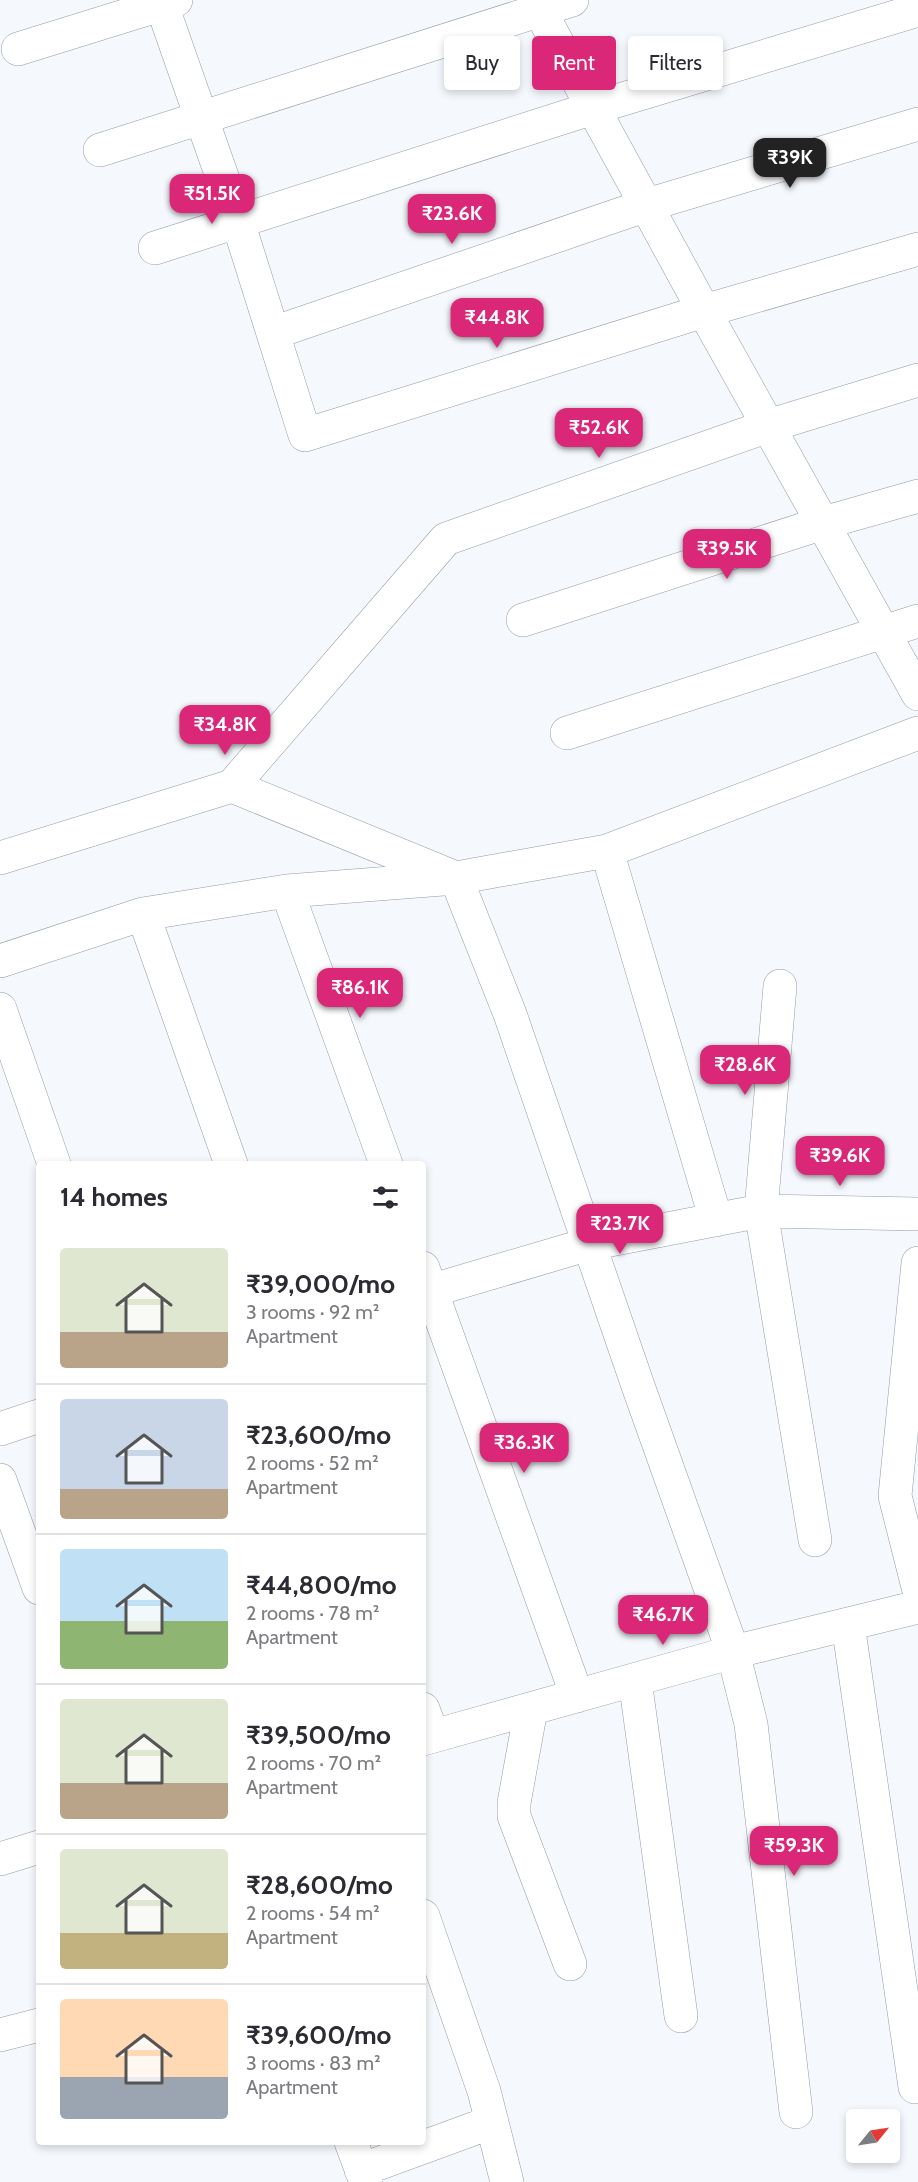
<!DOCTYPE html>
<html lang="en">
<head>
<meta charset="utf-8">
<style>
  body { margin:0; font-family:Cabin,sans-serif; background:#f2f2f3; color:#2b2b33; height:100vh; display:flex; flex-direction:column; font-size:22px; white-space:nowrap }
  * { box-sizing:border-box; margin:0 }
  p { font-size:20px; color:#7c7c81 }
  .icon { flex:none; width:33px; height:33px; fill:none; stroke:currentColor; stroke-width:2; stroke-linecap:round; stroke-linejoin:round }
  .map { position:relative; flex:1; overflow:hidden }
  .sheet { position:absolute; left:36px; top:1161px; width:390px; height:984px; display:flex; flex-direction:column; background:#fff; border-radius:6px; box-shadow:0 3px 9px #0003 }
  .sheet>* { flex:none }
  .guide { position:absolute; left:444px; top:36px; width:384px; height:54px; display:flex; gap:12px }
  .needle { width:39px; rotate:60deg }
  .buttons { position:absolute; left:846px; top:2109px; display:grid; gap:12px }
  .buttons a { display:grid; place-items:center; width:54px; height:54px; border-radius:6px; background:#fff; box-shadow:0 3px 9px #0003; font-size:30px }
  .price { position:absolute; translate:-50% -51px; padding:0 14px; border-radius:12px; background:#db2777; color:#fff; font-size:20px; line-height:39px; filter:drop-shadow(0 2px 3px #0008) }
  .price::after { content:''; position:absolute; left:50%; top:36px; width:18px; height:14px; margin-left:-9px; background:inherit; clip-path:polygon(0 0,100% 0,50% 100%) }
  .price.current { background:#222; color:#fff }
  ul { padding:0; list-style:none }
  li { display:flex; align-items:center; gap:18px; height:150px; padding:0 24px }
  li+li { border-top:2px solid #e1e1e2 }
  li span { display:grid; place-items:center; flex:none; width:168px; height:120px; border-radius:6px; color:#555 }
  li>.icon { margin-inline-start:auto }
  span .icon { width:72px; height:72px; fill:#fffc; stroke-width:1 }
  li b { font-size:26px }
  h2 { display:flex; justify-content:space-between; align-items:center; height:72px; padding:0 24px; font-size:26px }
  .tag { padding:0 21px; border-radius:6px; background:#fff; box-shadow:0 3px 9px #0003; font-size:21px; line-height:54px }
  .tag.current { background:#db2777; color:#fff }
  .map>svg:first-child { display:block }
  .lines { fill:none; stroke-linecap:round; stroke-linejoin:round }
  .minor-casing { stroke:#939ba7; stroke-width:34 }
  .minor { stroke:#fff; stroke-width:33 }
</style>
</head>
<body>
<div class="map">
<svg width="918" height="2182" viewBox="0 0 918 2182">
  <rect width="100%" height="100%" fill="#f5f8fd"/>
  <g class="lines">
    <g class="minor-casing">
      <path id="minor" d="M 160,0 L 238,222 L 305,435 L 704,311 L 918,249
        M 534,0 L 704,311 L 918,694
        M 18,49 L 176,0
        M 100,150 L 572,0
        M 155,248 L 593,108 L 918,10
        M 273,333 L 647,205 L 918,124
        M 523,620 L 823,523 L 918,496
        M 567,733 L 918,621
        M 607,851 L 716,1220
        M 0,858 L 232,786
        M 287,891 L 386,1164
        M 143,914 L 231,1164
        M 0,961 L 143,914 L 287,891 L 456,878 L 607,851 L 918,733
        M 780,986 L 761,1211 L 815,1540
        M 0,1009 L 54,1164
        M 918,1263 L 895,1496 L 918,1587
        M 423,1268 L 577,1696
        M 423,1293 L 589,1244 L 761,1211 L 918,1214
        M 0,1429 L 39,1416
        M 0,1480 L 39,1588
        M 848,1624 L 915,2087
        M 635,1680 L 681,2016
        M 423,1709 L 433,1736
        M 531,1709 L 514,1803 L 514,1816 L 570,1964
        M 423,1739 L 733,1652 L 918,1607
        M 0,1859 L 39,1847
        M 423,1916 L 484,2091 L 507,2182
        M 0,2035 L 39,2025
        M 796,2112 L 751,1724 L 733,1652 L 637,1383 L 510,1014 L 456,878 L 232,786 L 446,539 L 768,426 L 918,380
        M 351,2142 L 366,2182
        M 361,2170 L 492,2122"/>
    </g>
    <use href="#minor" class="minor"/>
  </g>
</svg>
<div class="buttons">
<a><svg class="needle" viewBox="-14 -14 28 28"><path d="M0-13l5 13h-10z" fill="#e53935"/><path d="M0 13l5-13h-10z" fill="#7c7c81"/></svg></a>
</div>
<b class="price current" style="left:790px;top:189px">₹39K</b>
<b class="price" style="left:212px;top:225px">₹51.5K</b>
<b class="price" style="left:452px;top:245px">₹23.6K</b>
<b class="price" style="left:497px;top:349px">₹44.8K</b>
<b class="price" style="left:599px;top:459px">₹52.6K</b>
<b class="price" style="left:727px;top:580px">₹39.5K</b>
<b class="price" style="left:225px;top:756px">₹34.8K</b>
<b class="price" style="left:360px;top:1019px">₹86.1K</b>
<b class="price" style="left:745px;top:1096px">₹28.6K</b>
<b class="price" style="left:840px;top:1187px">₹39.6K</b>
<b class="price" style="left:620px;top:1255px">₹23.7K</b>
<b class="price" style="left:524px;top:1474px">₹36.3K</b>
<b class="price" style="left:663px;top:1646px">₹46.7K</b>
<b class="price" style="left:794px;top:1877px">₹59.3K</b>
<div class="guide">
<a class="tag">Buy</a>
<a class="tag current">Rent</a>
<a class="tag">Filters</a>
</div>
<section class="sheet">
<h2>14 homes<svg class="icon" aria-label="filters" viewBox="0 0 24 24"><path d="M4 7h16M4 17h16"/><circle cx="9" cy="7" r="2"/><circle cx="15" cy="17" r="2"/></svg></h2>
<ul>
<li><span style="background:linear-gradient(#dfe7d0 70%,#b9a48a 0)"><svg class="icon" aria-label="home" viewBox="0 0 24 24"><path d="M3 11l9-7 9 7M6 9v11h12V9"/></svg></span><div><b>₹39,000/mo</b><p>3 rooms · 92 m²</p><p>Apartment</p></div></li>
<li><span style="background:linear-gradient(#c9d6e8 75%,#b9a48a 0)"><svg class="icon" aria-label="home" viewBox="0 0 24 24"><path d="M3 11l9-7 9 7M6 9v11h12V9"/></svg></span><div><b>₹23,600/mo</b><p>2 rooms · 52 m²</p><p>Apartment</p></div></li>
<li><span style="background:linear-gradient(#bfe0f5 60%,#8fb573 0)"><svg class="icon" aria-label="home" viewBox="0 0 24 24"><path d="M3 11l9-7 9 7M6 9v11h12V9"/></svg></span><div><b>₹44,800/mo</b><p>2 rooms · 78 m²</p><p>Apartment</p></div></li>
<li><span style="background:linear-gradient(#dfe7d0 70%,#b9a48a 0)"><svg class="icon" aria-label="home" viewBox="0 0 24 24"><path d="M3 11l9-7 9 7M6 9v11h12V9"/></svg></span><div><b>₹39,500/mo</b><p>2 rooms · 70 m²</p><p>Apartment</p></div></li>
<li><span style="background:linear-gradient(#dfe7d0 70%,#c2b280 0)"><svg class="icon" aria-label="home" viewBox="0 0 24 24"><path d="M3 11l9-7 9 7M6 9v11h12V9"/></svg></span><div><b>₹28,600/mo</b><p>2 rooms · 54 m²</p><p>Apartment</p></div></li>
<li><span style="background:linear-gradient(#ffd9b3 65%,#9aa5b1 0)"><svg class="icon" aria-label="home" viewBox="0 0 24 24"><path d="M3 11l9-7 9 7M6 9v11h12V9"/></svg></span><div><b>₹39,600/mo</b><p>3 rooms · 83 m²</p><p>Apartment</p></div></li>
</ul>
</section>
</div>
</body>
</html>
